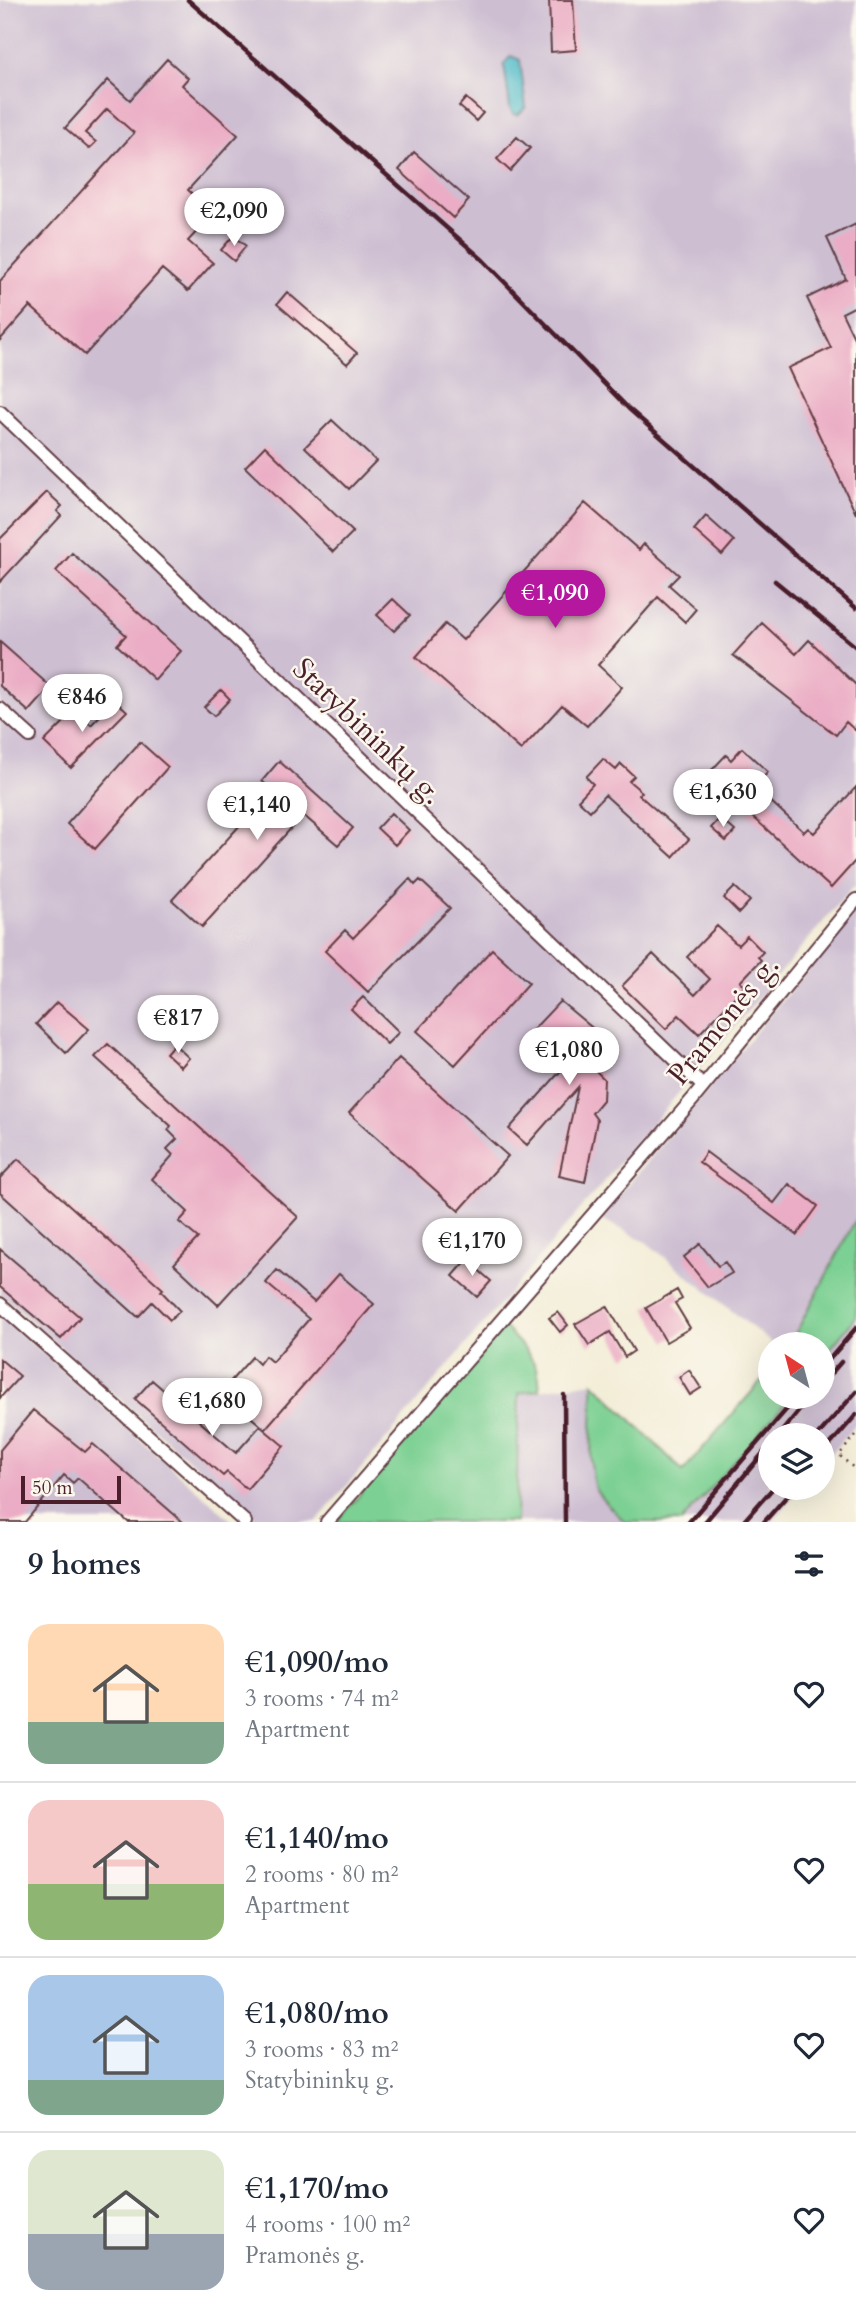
<!DOCTYPE html>
<html lang="en">
<head>
<meta charset="utf-8">
<style>
  body { margin:0; font-family:Cardo,serif; background:#f6f6f7; color:#1f2937; height:100vh; display:flex; flex-direction:column; font-size:26px; white-space:nowrap }
  * { box-sizing:border-box; margin:0 }
  p { font-size:23px; color:#747a83 }
  .icon { flex:none; width:38px; height:38px; fill:none; stroke:currentColor; stroke-width:2; stroke-linecap:round; stroke-linejoin:round }
  .map { position:relative; height:1522px; overflow:hidden }
  .side { display:flex; flex-direction:column; background:#fff; flex:1 }
  .side>* { flex:none }
  .needle { width:46px; rotate:324deg }
  .tools { position:absolute; left:758px; top:1332px; display:grid; gap:14px }
  .tools a { display:grid; place-items:center; width:77px; height:77px; border-radius:50%; background:#fff; box-shadow:0 7px 28px #0002; font-size:35px }
  .scale { position:absolute; left:21px; bottom:18px; width:100px; box-sizing:border-box; padding-left:7px; border:4px solid #4a1f2b; border-top:0; font-size:19px; line-height:24px; white-space:nowrap; color:#4a1f2b; -webkit-text-stroke:5px #fbf7ec; paint-order:stroke }
  .price { position:absolute; translate:-50% -60px; padding:0 16px; border-radius:24px; background:#fff; color:#222; font-size:23px; line-height:46px; filter:drop-shadow(0 2px 4px #0008) }
  .price::after { content:''; position:absolute; left:50%; top:42px; width:21px; height:16px; margin-left:-10px; background:inherit; clip-path:polygon(0 0,100% 0,50% 100%) }
  .price.on { background:#b5179e; color:#fff }
  ul { padding:0; list-style:none }
  li { display:flex; align-items:center; gap:21px; height:175px; padding:0 28px }
  li+li { border-top:2px solid #e0e1e3 }
  li span { display:grid; place-items:center; flex:none; width:196px; height:140px; border-radius:21px; color:#555 }
  li>.icon { margin-inline-start:auto }
  span .icon { width:84px; height:84px; fill:#fffc; stroke-width:1 }
  li b { font-size:30px }
  h2 { display:flex; justify-content:space-between; align-items:center; height:84px; padding:0 28px; font-size:30px }
  .map>svg:first-child { display:block }
  .industrial { fill:#cdbed2 }
  .green { fill:#7bd093; stroke:#62785f; stroke-width:2 }
  .water { fill:#4ebac9; stroke:#4c6c7a; stroke-width:2 }
  .building { fill:#ebadc5 }
  .lines { fill:none; stroke-linecap:round; stroke-linejoin:round }
  .street-casing { stroke:#633e45; stroke-width:16 }
  .path { stroke:#633e45; stroke-width:2.5; stroke-dasharray:2 5; stroke-linecap:butt }
  .street { stroke:#fff; stroke-width:12 }
  .rail { stroke:#4a1f2b; stroke-width:4.5 }
  .labels { text-anchor:middle; stroke-width:5; stroke-linejoin:round; paint-order:stroke }
  .street-label { font-size:30px; fill:#4a1f2b; stroke:#fbf7ec }
</style>
</head>
<body>
<div class="map">
<svg width="856" height="1522" viewBox="0 0 856 1522">
  <rect width="100%" height="100%" fill="#fbf7ec"/>
  <filter id="ink" filterUnits="userSpaceOnUse"><feTurbulence type="fractalNoise" baseFrequency=".0143" numOctaves="2"/><feDisplacementMap in="SourceGraphic" scale="14" xChannelSelector="R" yChannelSelector="G"/><feConvolveMatrix kernelMatrix="1 2 1 2 8 2 1 2 1" color-interpolation-filters="sRGB"/></filter>
  <filter id="wash" filterUnits="userSpaceOnUse"><feTurbulence type="fractalNoise" baseFrequency=".00686" numOctaves="4" result="noise"/><feDisplacementMap in="SourceGraphic" scale="28" xChannelSelector="R" yChannelSelector="G"/><feGaussianBlur stdDeviation="1.57" result="paint"/><feColorMatrix in="noise" values="0 0 0 0 0 0 0 0 0 0 0 0 0 0 0 0 0 1.4 0 .05"/><feComposite in="paint" operator="in"/></filter>
  <g filter="url(#wash)">
    <rect width="100%" height="100%" fill="#f3edd7"/>
    <path class="industrial" d="M 0,0 L 856,0 L 856,883 L 316,1522 L 260,1522 L 0,1294 Z
      M 856,912 L 856,1219 L 790,1344 L 773,1344 L 646,1242 L 600,1218 Z
      M 0,1315 L 233,1522 L 0,1522 Z
      M 856,1317 L 856,1424 L 823,1463 L 822,1435 L 770,1435 L 770,1488 L 801,1488 L 772,1522 L 681,1522 L 791,1397 L 822,1396 L 823,1358 Z
      M 593,1382 L 595,1410 L 592,1481 L 597,1492 L 625,1522 L 516,1522 L 519,1393 Z"/>
    <path class="green" d="M 856,1219 L 856,1317 L 823,1358 L 822,1344 L 790,1344 Z
      M 504,1327 C 521,1345 543,1364 539,1390 L 519,1393 L 516,1522 L 336,1522 Z
      M 770,1371 L 770,1396 L 791,1397 L 681,1522 L 625,1522 C 616,1512 602,1502 596,1490 C 586,1471 595,1407 593,1382 L 683,1471 Z"/>
    <path class="water" d="M 511,56 L 520,60 L 526,107 L 518,115 L 513,114 L 510,108 L 504,64 Z"/>
    <g id="blocks">
      <path class="building" d="M 549,0 L 573,0 L 576,50 L 551,52 Z
        M 167,59 L 188,78 L 182,85 L 238,135 L 188,190 L 214,213 L 188,241 L 213,263 L 188,291 L 162,269 L 85,355 L 30,306 L 0,340 L 0,281 L 134,133 L 107,109 L 85,133 L 96,142 L 89,149 L 65,128 L 108,80 L 130,100 Z
        M 466,98 L 483,113 L 476,121 L 459,106 Z
        M 517,137 L 530,148 L 510,171 L 497,159 Z
        M 414,152 L 469,200 L 453,218 L 399,170 Z
        M 856,224 L 856,306 L 842,313 L 856,342 L 856,514 L 788,368 L 831,348 L 807,298 L 846,279 L 827,238 Z
        M 233,236 L 246,246 L 234,261 L 221,250 Z
        M 287,292 L 357,353 L 347,364 L 277,304 Z
        M 332,420 L 376,461 L 349,489 L 305,447 Z
        M 265,446 L 353,532 L 333,552 L 245,467 Z
        M 47,492 L 62,506 L 57,511 L 61,516 L 0,582 L 0,539 Z
        M 585,503 L 639,550 L 644,544 L 679,575 L 669,585 L 696,609 L 685,622 L 658,597 L 598,665 L 622,687 L 587,726 L 562,705 L 521,750 L 416,657 L 445,624 L 463,640 Z
        M 706,516 L 734,541 L 722,555 L 694,530 Z
        M 72,553 L 181,651 L 155,680 L 117,645 L 126,635 L 56,571 Z
        M 393,599 L 410,615 L 394,631 L 377,615 Z
        M 762,623 L 796,654 L 809,640 L 856,685 L 856,731 L 846,722 L 836,735 L 733,655 Z
        M 0,642 L 51,687 L 29,712 L 0,686 Z
        M 221,690 L 230,699 L 214,716 L 204,707 Z
        M 115,700 L 127,711 L 71,768 L 44,742 L 76,710 L 91,725 Z
        M 140,742 L 168,767 L 95,849 L 67,824 Z
        M 742,748 L 768,772 L 755,787 L 804,832 L 808,828 L 814,833 L 856,787 L 856,860 L 831,888 L 707,775 L 726,755 L 731,760 Z
        M 603,759 L 616,770 L 621,764 L 634,776 L 629,781 L 642,792 L 639,795 L 689,839 L 673,857 L 605,795 L 590,811 L 578,800 L 593,784 L 586,777 Z
        M 279,761 L 353,828 L 338,845 L 303,815 L 202,927 L 172,900 L 272,790 L 262,781 Z
        M 391,813 L 409,830 L 395,845 L 377,828 Z
        M 720,818 L 735,831 L 726,841 L 711,828 Z
        M 410,879 L 415,885 L 420,880 L 450,908 L 368,992 L 325,951 L 345,930 L 353,938 Z
        M 735,887 L 750,901 L 739,913 L 724,898 Z
        M 717,926 L 738,945 L 747,936 L 763,952 L 758,957 L 761,960 L 740,982 L 745,986 L 699,1034 L 679,1015 L 666,1029 L 622,986 L 653,954 L 695,995 L 710,979 L 687,957 Z
        M 492,949 L 529,983 L 455,1065 L 417,1031 Z
        M 363,997 L 399,1032 L 387,1044 L 351,1009 Z
        M 560,1001 L 614,1046 L 594,1069 L 604,1079 L 603,1100 L 592,1113 L 597,1120 L 585,1182 L 559,1176 L 578,1087 L 527,1145 L 509,1129 L 566,1065 L 530,1033 Z
        M 57,1002 L 89,1029 L 66,1053 L 36,1024 Z
        M 108,1044 L 298,1217 L 218,1305 L 174,1264 L 198,1238 L 179,1222 L 188,1212 L 152,1179 L 173,1155 L 167,1149 L 177,1139 L 168,1130 L 171,1126 L 95,1057 Z
        M 174,1044 L 189,1058 L 181,1067 L 166,1053 Z
        M 399,1058 L 508,1156 L 459,1211 L 349,1113 Z
        M 706,1152 L 774,1203 L 789,1184 L 818,1206 L 797,1235 L 699,1162 Z
        M 18,1159 L 163,1289 L 161,1291 L 180,1311 L 170,1320 L 152,1302 L 138,1317 L 0,1193 L 0,1178 Z
        M 700,1244 L 718,1266 L 725,1262 L 732,1273 L 708,1287 L 684,1257 Z
        M 0,1249 L 80,1317 L 61,1339 L 0,1287 Z
        M 467,1260 L 491,1281 L 477,1297 L 453,1276 Z
        M 277,1270 L 314,1302 L 339,1274 L 374,1304 L 265,1429 L 221,1392 L 252,1357 L 259,1364 L 265,1356 L 272,1362 L 309,1319 L 266,1283 Z
        M 677,1290 L 682,1299 L 675,1303 L 690,1328 L 666,1342 L 646,1308 Z
        M 607,1306 L 634,1351 L 625,1357 L 610,1332 L 589,1345 L 575,1324 Z
        M 558,1312 L 568,1325 L 560,1332 L 549,1318 Z
        M 0,1359 L 20,1376 L 0,1398 Z
        M 689,1370 L 701,1388 L 690,1395 L 679,1377 Z
        M 152,1380 L 236,1453 L 260,1426 L 284,1446 L 247,1489 L 227,1472 L 223,1476 L 135,1399 Z
        M 33,1410 L 85,1452 L 93,1444 L 183,1522 L 128,1522 L 78,1478 L 73,1483 L 64,1475 L 25,1522 L 0,1522 L 0,1450 Z"/>
    </g>
  </g>
  <g filter="url(#ink)">
    <use href="#blocks" fill-opacity="0" stroke="#633e45" stroke-width="2"/>
    <g class="lines">
      <g class="street-casing">
        <path id="street" d="M 0,412 L 703,1086
          M 0,709 L 30,736
          M 0,1304 L 245,1522
          M 327,1522 L 693,1099 L 856,900"/>
      </g>
      <path class="path" d="M 856,1435 L 839,1455 L 856,1470"/>
      <use href="#street" class="street"/>
      <path class="rail" d="M 188,0 L 483,260 L 629,409 L 856,608
        M 775,581 L 856,647
        M 822,1368 L 856,1328
        M 822,1384 L 841,1362
        M 564,1395 L 565,1522
        M 779,1435 L 811,1396
        M 818,1435 L 856,1392
        M 822,1454 L 856,1415
        M 689,1522 L 798,1396
        M 705,1522 L 770,1445
        M 743,1522 L 773,1488
        M 764,1522 L 794,1488"/>
    </g>
  </g>
  <g class="labels">
    <g class="street-label">
      <text transform="translate(368 731) rotate(44)" y="10">Statybininkų g.</text>
      <text transform="translate(723 1020) rotate(-51)" y="10">Pramonės g.</text>
    </g>
  </g>
</svg>
<div class="tools">
<a><svg class="needle" viewBox="-14 -14 28 28"><path d="M0-13l5 13h-10z" fill="#e53935"/><path d="M0 13l5-13h-10z" fill="#747a83"/></svg></a>
<a><svg class="icon" aria-label="layers" viewBox="0 0 24 24"><path d="M12 4l9 5-9 5-9-5zM3 14l9 5 9-5"/></svg></a>
</div>
<div class="scale">50 m</div>
<b class="price" style="left:234px;top:248px">€2,090</b>
<b class="price on" style="left:555px;top:630px">€1,090</b>
<b class="price" style="left:82px;top:734px">€846</b>
<b class="price" style="left:723px;top:829px">€1,630</b>
<b class="price" style="left:257px;top:842px">€1,140</b>
<b class="price" style="left:178px;top:1055px">€817</b>
<b class="price" style="left:569px;top:1087px">€1,080</b>
<b class="price" style="left:472px;top:1278px">€1,170</b>
<b class="price" style="left:212px;top:1438px">€1,680</b>
</div>
<section class="side">
<h2>9 homes<svg class="icon" aria-label="filters" viewBox="0 0 24 24"><path d="M4 7h16M4 17h16"/><circle cx="9" cy="7" r="2"/><circle cx="15" cy="17" r="2"/></svg></h2>
<ul>
<li><span style="background:linear-gradient(#ffd9b3 70%,#7fa58c 0)"><svg class="icon" aria-label="home" viewBox="0 0 24 24"><path d="M3 11l9-7 9 7M6 9v11h12V9"/></svg></span><div><b>€1,090/mo</b><p>3 rooms · 74 m²</p><p>Apartment</p></div><svg class="icon" aria-label="heart" viewBox="0 0 24 24"><path d="M12 20l-8-8c-3-5 5-10 8-4 3-6 11-1 8 4z"/></svg></li>
<li><span style="background:linear-gradient(#f6c9c9 60%,#8fb573 0)"><svg class="icon" aria-label="home" viewBox="0 0 24 24"><path d="M3 11l9-7 9 7M6 9v11h12V9"/></svg></span><div><b>€1,140/mo</b><p>2 rooms · 80 m²</p><p>Apartment</p></div><svg class="icon" aria-label="heart" viewBox="0 0 24 24"><path d="M12 20l-8-8c-3-5 5-10 8-4 3-6 11-1 8 4z"/></svg></li>
<li><span style="background:linear-gradient(#a9c7e8 75%,#7fa58c 0)"><svg class="icon" aria-label="home" viewBox="0 0 24 24"><path d="M3 11l9-7 9 7M6 9v11h12V9"/></svg></span><div><b>€1,080/mo</b><p>3 rooms · 83 m²</p><p>Statybininkų g.</p></div><svg class="icon" aria-label="heart" viewBox="0 0 24 24"><path d="M12 20l-8-8c-3-5 5-10 8-4 3-6 11-1 8 4z"/></svg></li>
<li><span style="background:linear-gradient(#dfe7d0 60%,#9aa5b1 0)"><svg class="icon" aria-label="home" viewBox="0 0 24 24"><path d="M3 11l9-7 9 7M6 9v11h12V9"/></svg></span><div><b>€1,170/mo</b><p>4 rooms · 100 m²</p><p>Pramonės g.</p></div><svg class="icon" aria-label="heart" viewBox="0 0 24 24"><path d="M12 20l-8-8c-3-5 5-10 8-4 3-6 11-1 8 4z"/></svg></li>
</ul>
</section>
</body>
</html>
